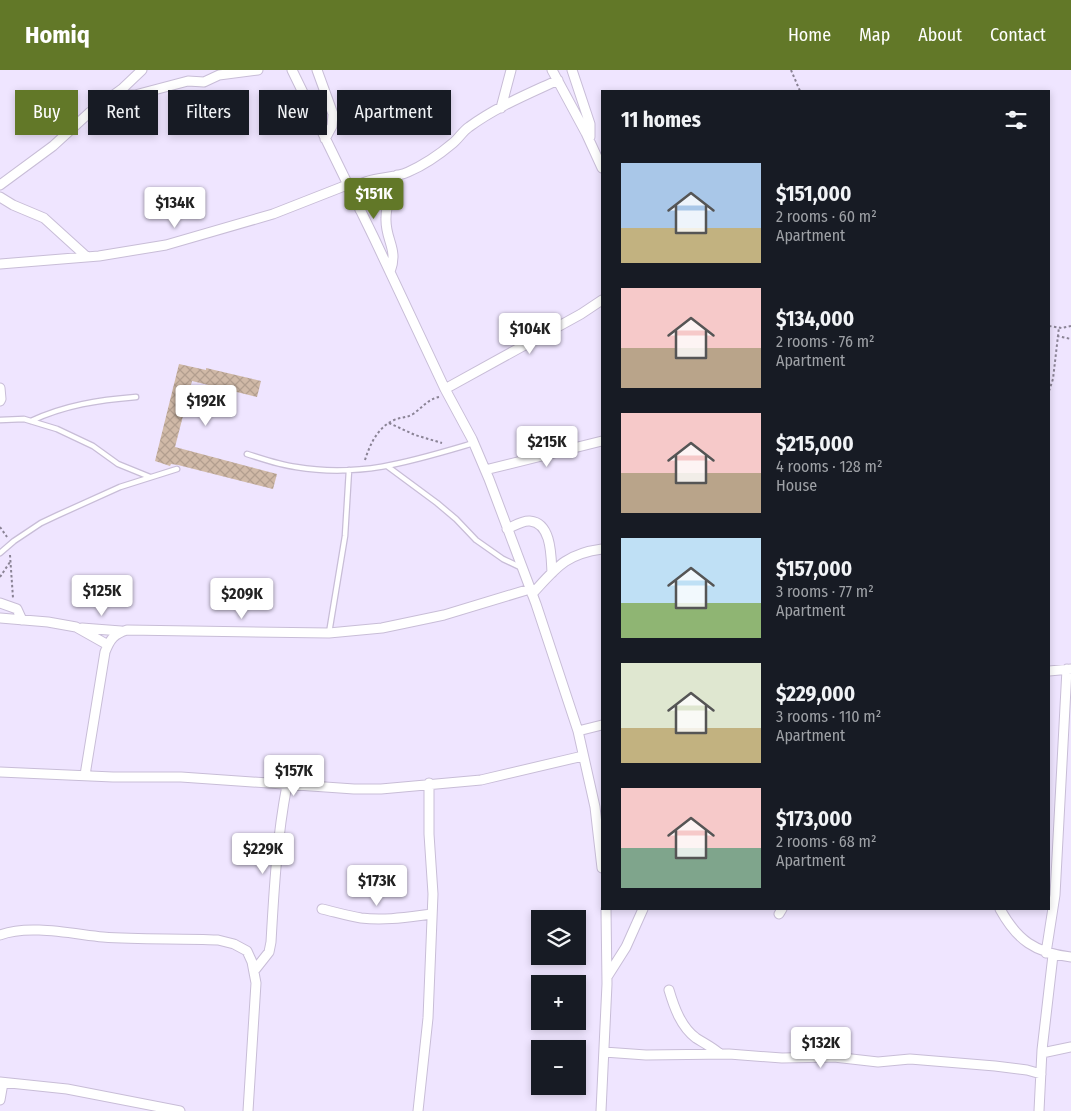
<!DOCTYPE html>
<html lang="en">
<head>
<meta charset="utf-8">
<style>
  body { margin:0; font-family:"Fira Sans Condensed",sans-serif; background:#242831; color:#f1f3f6; height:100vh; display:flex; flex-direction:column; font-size:19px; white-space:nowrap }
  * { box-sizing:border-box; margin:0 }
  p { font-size:16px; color:#9ea1a6 }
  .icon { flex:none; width:28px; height:28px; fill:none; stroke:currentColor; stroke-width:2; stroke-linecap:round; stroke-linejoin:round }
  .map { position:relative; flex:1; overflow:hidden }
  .details { position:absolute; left:601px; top:20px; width:449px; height:820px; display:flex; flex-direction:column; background:#171b24; border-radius:0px; box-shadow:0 2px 8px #0003 }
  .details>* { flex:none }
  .top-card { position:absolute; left:15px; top:20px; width:475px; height:45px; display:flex; gap:10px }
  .tools { position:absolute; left:531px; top:840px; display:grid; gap:10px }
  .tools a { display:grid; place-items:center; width:55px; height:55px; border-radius:0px; background:#171b24; box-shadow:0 2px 8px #0003; font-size:25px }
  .price { position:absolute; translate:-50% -42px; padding:0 11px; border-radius:5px; background:#fff; color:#222; font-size:16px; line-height:32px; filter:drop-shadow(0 1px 2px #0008) }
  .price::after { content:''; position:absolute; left:50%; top:30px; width:15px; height:11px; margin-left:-8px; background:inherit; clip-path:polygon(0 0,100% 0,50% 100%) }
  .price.selected { background:#627828; color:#fff }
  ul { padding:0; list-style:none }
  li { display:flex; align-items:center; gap:15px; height:125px; padding:0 20px }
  li span { display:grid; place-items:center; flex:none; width:140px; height:100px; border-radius:0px; color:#555 }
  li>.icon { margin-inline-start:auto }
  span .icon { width:60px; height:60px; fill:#fffc; stroke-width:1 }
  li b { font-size:21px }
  h2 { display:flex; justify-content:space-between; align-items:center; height:60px; padding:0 20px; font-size:21px }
  .pill { padding:0 18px; border-radius:0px; background:#171b24; box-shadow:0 2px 8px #0003; font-size:18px; line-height:45px }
  .pill.selected { background:#627828; color:#fff }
  header { display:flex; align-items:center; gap:30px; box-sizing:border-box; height:70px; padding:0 25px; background:#627828; color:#fff }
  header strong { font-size:24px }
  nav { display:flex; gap:28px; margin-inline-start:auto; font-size:18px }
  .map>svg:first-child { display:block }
  .building { fill:url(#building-cross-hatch) }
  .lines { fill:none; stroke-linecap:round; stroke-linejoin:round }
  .lane-casing { stroke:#c8bdd7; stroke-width:7 }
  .street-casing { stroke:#c8bdd7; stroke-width:11 }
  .path { stroke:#8a8395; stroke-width:2; stroke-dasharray:2.5 2.5; stroke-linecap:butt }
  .lane { stroke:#fff; stroke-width:4.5 }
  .street { stroke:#fff; stroke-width:9 }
</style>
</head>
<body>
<header>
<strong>Homiq</strong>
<nav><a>Home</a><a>Map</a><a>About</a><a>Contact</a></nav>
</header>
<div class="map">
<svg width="1071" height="1041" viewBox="0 0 1071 1041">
  <defs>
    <pattern id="building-cross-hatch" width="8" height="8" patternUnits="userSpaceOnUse" patternTransform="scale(1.25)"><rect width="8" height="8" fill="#d0b9a7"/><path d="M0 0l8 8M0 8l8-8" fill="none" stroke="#b29e8f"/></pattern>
  </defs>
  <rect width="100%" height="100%" fill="#efe5ff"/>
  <path class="building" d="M 179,294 L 206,300 L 206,298 L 261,311 L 257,327 L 192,311 L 175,377 L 277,404 L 273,419 L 178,395 L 171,394 L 170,396 L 155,391 Z"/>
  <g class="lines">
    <g class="lane-casing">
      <path id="lane" d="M 0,350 L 24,349 L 57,359 L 93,376 L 118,394 L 150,407
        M 31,351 C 65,335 99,330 136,327
        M 247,384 C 263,389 280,395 296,397 C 361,408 413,391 474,373
        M 387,396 L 437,433 L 456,449 L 476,470 L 503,489 L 520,497
        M 0,483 L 14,471 L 41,453 L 58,445 L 120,417 L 177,399
        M 329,563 L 345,466 L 349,400"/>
    </g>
    <g class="street-casing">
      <path id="street" d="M 292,0 L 374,168 L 445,319 L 472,369 L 489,409 L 536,534 L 578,661 L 595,737 L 602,798
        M 317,0 L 333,44 L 332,56 L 325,69
        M 552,0 L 586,63 L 602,98
        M 572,0 L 590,54 L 590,67
        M 114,25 L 135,25 L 188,11 L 204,12 L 219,5 L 258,0
        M 501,38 L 511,0
        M 0,115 L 53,76 L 89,43 L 122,19 L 142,0
        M 350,121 C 365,106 390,110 408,102 C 424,95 440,84 453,73 C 459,68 463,61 469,57 C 496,37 528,24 558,10
        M 0,127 L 13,135 L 44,148 L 87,187
        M 360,140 L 369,111
        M 0,194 L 99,186 L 166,175 L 273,144 L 347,115
        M 390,202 C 399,179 385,170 386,148 C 386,134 392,119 397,105
        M 0,318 L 1,329 L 0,331
        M 445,319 L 581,244 L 602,230
        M 485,400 L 602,371
        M 507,459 C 514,456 523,450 530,451 C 552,453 551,487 552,503
        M 532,524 C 556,498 565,484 602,479
        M 0,533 L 17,539 L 22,550
        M 0,548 L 48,552 L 76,557 L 108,575
        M 82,558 L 121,561
        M 1049,601 L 1071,599
        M 578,661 L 602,655
        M 0,702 L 113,707 L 181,707 L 354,719 L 381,719 L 481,710 L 583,686
        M 85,705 L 105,582 C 110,569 114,564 127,560 L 329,563 L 382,558 L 444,545 L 530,519
        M 322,839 C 335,842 348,846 361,848 C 385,851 408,847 432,844
        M 1000,839 C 1017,870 1035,883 1071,887
        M 779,844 L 782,839
        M 0,865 C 28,854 73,864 103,867 C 141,870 180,868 218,870 L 234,874 L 247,881 L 252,892 L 256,913 L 248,1041
        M 1046,883 L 1055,825 L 1067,599
        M 254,901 L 269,882 L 271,872 C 274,819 277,767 287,715
        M 607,907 L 626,877 L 643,839
        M 669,920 C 674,937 681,957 696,968 C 704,973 712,977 719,983
        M 604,982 L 646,985 L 729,984 L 782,988 L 834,987 L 878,992 L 910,989 L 995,996 L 1027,1000 L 1041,1004
        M 1042,983 L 1071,977
        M 0,1012 L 67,1019 L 180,1041
        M 0,1030 L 3,1013
        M 418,1041 L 428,948 L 433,824 L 429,764 L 429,713
        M 601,1041 L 607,914 L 606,839
        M 1039,1041 L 1042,980 L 1053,885"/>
    </g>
    <path class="path" d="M 791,0 L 800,21
      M 1049,256 L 1062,258 L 1071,256
      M 1057,266 L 1071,269
      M 1049,321 L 1053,309 L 1059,257
      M 389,353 L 415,365 L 442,373
      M 365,390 C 370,374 378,357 394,350 C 401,347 407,348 413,344 C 422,338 428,329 439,327
      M 0,457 L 7,467
      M 10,485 L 13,528
      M 0,507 L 10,492"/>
    <use href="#lane" class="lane"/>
    <use href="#street" class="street"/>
  </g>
</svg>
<div class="tools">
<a><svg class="icon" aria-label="layers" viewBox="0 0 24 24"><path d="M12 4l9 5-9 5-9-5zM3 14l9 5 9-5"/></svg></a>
<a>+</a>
<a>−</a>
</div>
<b class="price selected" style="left:374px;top:150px">$151K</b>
<b class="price" style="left:175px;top:159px">$134K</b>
<b class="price" style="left:530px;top:285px">$104K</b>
<b class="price" style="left:206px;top:357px">$192K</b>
<b class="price" style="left:547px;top:398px">$215K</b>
<b class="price" style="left:102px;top:547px">$125K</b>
<b class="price" style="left:242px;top:550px">$209K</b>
<b class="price" style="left:294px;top:727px">$157K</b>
<b class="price" style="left:263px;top:805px">$229K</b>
<b class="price" style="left:377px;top:837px">$173K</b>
<b class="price" style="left:821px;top:999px">$132K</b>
<div class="top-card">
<a class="pill selected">Buy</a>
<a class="pill">Rent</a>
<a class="pill">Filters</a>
<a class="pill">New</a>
<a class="pill">Apartment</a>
</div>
<section class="details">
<h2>11 homes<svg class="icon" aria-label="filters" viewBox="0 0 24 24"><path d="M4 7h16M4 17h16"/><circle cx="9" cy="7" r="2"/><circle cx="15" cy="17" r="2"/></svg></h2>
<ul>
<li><span style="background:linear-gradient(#a9c7e8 65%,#c2b280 0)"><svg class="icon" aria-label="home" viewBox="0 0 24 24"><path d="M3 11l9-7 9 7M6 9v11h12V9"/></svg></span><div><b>$151,000</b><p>2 rooms · 60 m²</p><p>Apartment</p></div></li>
<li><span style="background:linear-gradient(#f6c9c9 60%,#b9a48a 0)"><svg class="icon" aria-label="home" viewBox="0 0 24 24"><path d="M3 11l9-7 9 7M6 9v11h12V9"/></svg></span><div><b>$134,000</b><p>2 rooms · 76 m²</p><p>Apartment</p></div></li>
<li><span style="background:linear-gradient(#f6c9c9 60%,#b9a48a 0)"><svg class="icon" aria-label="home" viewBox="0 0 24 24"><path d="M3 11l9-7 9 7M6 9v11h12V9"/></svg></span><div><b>$215,000</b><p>4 rooms · 128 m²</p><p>House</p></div></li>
<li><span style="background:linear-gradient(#bfe0f5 65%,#8fb573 0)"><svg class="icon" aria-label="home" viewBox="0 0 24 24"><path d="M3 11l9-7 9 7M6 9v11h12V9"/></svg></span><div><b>$157,000</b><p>3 rooms · 77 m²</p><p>Apartment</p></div></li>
<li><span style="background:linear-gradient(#dfe7d0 65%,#c2b280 0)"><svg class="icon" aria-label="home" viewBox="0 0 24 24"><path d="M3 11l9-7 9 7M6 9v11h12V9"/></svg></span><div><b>$229,000</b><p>3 rooms · 110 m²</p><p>Apartment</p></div></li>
<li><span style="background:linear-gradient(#f6c9c9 60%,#7fa58c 0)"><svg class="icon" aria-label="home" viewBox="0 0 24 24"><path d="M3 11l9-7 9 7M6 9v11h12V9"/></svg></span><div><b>$173,000</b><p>2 rooms · 68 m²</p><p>Apartment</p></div></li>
</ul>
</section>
</div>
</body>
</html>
